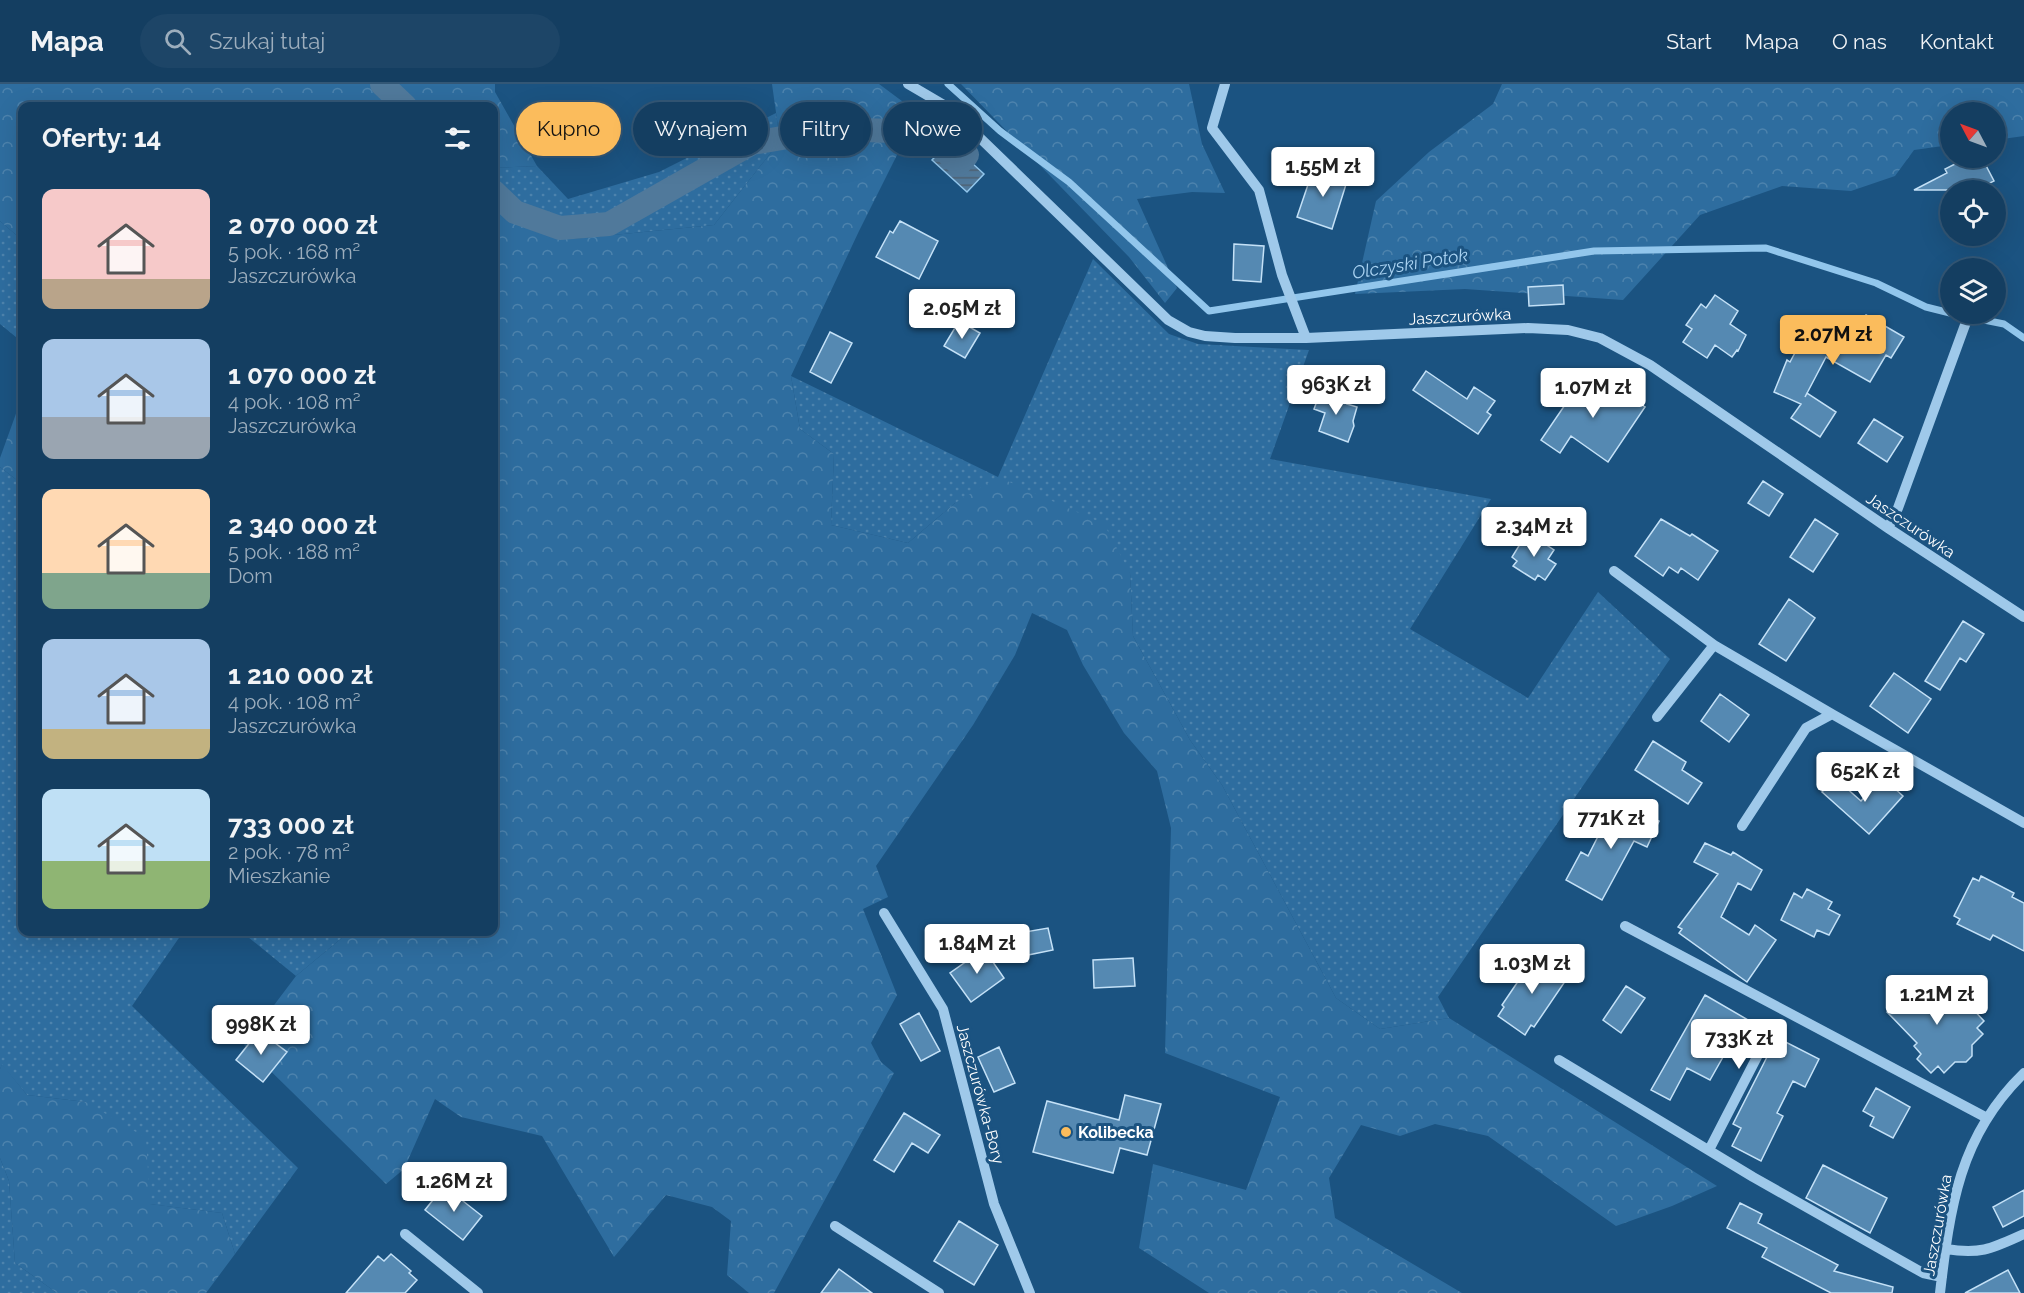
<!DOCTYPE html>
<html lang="pl">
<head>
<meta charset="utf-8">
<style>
  body { margin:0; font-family:Raleway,sans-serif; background:#1d4567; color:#f1f3f6; height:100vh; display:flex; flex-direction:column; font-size:22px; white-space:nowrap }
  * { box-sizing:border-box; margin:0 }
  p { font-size:20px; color:#9daebd }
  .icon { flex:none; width:33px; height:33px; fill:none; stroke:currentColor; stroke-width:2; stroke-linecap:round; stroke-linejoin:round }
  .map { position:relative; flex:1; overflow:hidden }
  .sheet { position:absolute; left:18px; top:18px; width:480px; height:834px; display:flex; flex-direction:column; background:#143e61; border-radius:12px; box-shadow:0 6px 24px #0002,0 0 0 2px #335776 }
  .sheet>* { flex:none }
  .hud { position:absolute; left:516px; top:18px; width:570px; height:54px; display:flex; gap:12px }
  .needle { width:39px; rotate:311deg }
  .controls { position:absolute; left:1940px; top:18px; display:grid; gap:12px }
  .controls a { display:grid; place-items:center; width:66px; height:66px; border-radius:50%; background:#143e61; box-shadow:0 6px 24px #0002,0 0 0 2px #335776; font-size:30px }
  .price { position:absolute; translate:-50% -51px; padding:0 14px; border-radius:6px; background:#fff; color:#222; font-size:20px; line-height:39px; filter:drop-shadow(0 2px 3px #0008) }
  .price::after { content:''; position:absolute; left:50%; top:36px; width:18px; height:14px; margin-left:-9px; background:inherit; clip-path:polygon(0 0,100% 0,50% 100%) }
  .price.active { background:#fbbc5c; color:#111 }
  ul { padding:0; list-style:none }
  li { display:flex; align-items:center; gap:18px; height:150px; padding:0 24px }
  li span { display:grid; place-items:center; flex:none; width:168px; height:120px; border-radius:12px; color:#555 }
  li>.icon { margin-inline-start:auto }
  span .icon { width:72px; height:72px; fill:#fffc; stroke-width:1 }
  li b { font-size:26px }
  h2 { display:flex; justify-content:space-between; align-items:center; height:72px; padding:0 24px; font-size:26px }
  .chip { padding:0 21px; border-radius:27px; background:#143e61; box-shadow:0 6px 24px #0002,0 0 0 2px #335776; font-size:21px; line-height:54px }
  .chip.active { background:#fbbc5c; color:#111 }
  header { display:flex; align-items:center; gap:36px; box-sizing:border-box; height:84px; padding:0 30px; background:#143e61; border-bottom:2px solid #335776 }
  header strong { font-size:28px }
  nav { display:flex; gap:33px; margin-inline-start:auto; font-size:21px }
  .search { width:420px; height:54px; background:#1d4567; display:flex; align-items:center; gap:15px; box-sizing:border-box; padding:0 21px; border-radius:33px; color:#9daebd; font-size:22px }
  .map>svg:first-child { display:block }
  .grass { fill:url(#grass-dots) }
  .forest { fill:url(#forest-crowns) }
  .water { fill:url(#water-rules); stroke:#92c6ec; stroke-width:1.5 }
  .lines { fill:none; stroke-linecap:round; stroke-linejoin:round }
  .stream { stroke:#92c6ec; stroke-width:7 }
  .canal { stroke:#50799b; stroke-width:24 }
  .building { fill:#5589b2; stroke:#c4e1f7; stroke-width:1.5 }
  .minor { stroke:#9fc9ea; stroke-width:10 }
  .poi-dot { fill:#fbbc5c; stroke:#1b5381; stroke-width:2 }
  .labels { text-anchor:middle; stroke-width:6; stroke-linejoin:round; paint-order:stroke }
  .street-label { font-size:16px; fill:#fff; stroke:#1b5381 }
  .poi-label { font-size:16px; font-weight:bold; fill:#fff; stroke:#1b5381; text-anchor:start }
  .water-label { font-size:18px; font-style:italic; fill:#aad3f2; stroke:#1b5381 }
</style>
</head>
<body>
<header>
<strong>Mapa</strong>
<div class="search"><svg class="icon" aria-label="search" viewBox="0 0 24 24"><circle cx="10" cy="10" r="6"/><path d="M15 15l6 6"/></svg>Szukaj tutaj</div>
<nav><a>Start</a><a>Mapa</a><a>O nas</a><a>Kontakt</a></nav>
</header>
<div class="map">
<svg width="2024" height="1209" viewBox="0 0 2024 1209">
  <defs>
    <pattern id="grass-dots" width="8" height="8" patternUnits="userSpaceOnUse" patternTransform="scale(1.5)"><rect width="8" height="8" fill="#2e6d9f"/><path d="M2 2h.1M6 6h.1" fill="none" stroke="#4d83ad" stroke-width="1.8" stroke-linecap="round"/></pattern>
    <pattern id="forest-crowns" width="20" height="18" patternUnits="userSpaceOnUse" patternTransform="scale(1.5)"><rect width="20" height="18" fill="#2e6d9f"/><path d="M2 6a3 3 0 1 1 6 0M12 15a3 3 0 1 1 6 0" fill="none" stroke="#4d83ad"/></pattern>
    <pattern id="water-rules" width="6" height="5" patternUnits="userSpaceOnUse" patternTransform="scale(1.5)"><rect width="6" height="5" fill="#50799b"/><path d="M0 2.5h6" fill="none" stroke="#4e6274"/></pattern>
  </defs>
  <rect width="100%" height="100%" fill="#1b5381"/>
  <path class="grass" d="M 776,29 L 780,57 L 714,141 L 573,155 L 534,147 L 494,121 L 494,84 L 537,82 L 568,115 L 659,88 Z
    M 0,137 L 22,156 L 22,258 L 0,240 Z
    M 1093,175 L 1169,250 L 1198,260 L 1309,266 L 1270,375 L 1491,415 L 1410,545 L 1528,614 L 1598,508 L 1670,575 L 1438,913 L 1449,934 L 1380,945 L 1336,914 L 1222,701 L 1190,656 L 1133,552 L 1130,489 L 955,419 L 908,459 L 831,441 L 834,370 L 800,345 L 791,292 L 998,393 Z
    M 0,383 L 22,400 L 22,848 L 183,848 L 132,922 L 298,1084 L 235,1170 L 222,1129 L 149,1120 L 86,1018 L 27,1011 L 2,981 L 0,985 Z
    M 242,848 L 349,848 L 296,892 Z
    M 0,1074 L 9,1097 L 15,1179 L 57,1209 L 0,1209 Z"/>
  <path class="forest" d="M 0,0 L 495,0 L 495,8 L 537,82 L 494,84 L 494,22 L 22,22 L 22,156 L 0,137 Z
    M 772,0 L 879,0 L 918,29 L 859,147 L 791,292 L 800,345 L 834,370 L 831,441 L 908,459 L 955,419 L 998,393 L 1104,440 L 1130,489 L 1133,552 L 1190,656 L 1222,701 L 1336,914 L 1380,945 L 1449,934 L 1717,1102 L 1672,1122 L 1616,1142 L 1488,1052 L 1435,1040 L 1400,1052 L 1361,1041 L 1329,1094 L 1335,1134 L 1462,1209 L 1209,1209 L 1139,1164 L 1153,1080 L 1246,1106 L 1280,1013 L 1165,969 L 1171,744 L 1157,687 L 1124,649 L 1083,581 L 1067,546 L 1032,529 L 1015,571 L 973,641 L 876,782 L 888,813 L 863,825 L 897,911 L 871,959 L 881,978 L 894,989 L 774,1209 L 749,1209 L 727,1191 L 731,1137 L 712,1123 L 666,1111 L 614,1173 L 542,1052 L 461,1033 L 435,1015 L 404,1085 L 386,1100 L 244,961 L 296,892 L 349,848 L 494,848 L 494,121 L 534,147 L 573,155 L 714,141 L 780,57 Z
    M 961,0 L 1189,0 L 1202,60 L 1225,109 L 1192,108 L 1137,115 L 1177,204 L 1165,219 L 1129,173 Z
    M 1502,0 L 2024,0 L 2024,52 L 1995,56 L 1995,28 L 1950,28 L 1950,61 L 1914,66 L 1895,92 L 1851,107 L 1782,102 L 1700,131 L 1623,216 L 1465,205 L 1355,210 L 1376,117 L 1429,68 L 1493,20 Z
    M 22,313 L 22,400 L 0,383 L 0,374 Z
    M 2,980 L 27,1011 L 86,1018 L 146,1054 L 150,1120 L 222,1129 L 235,1170 L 206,1209 L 57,1209 L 15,1179 L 9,1097 L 0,1074 L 0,985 Z"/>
  <path class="water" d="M 949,58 L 984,90 L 967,108 L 932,76 Z"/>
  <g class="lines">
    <path class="stream" d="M 948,0 L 1000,47 L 1069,98 L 1209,227 L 1594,167 L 1766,164 L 1876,199 L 1926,223 L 1950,229
      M 1954,230 L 2004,240 L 2024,254"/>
    <path class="canal" d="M 382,0 L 405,22
      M 494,108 L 515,128 L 560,144 L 609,140 L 752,59 L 836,45 L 918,48 L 936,58 L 959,80 L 967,71"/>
  </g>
  <path class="building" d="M 1976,74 L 1982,74 L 1994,97 L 1976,106 L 1914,106 L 1947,89 L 1945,85 L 1961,77 L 1964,80 Z
    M 1314,83 L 1348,94 L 1332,145 L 1297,133 Z
    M 900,137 L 938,157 L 919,195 L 876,173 L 890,147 L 893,149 Z
    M 1234,160 L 1264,162 L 1261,198 L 1233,196 Z
    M 1563,201 L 1564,220 L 1529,222 L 1528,203 Z
    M 1715,211 L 1738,227 L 1730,240 L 1746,251 L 1738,267 L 1737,266 L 1732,273 L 1715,261 L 1707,274 L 1683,258 L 1692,245 L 1686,241 L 1701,220 L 1706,224 Z
    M 1866,231 L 1904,253 L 1891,274 L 1886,271 L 1870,298 L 1826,273 L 1805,313 L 1807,309 L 1836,328 L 1820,353 L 1791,334 L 1801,320 L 1774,308 L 1787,276 L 1790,278 L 1811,239 L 1850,259 Z
    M 959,237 L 980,249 L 965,274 L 944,262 Z
    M 830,248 L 852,259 L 831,299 L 810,288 Z
    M 1426,287 L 1467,315 L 1474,303 L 1495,317 L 1487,328 L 1491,331 L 1478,350 L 1413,306 Z
    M 1575,289 L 1616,316 L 1621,307 L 1645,323 L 1608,378 L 1571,352 L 1560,369 L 1541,356 L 1569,315 L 1560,310 Z
    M 1321,306 L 1349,316 L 1347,320 L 1357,323 L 1353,337 L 1354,342 L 1348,358 L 1319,347 L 1325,329 L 1314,325 Z
    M 1874,335 L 1903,353 L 1887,378 L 1858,359 Z
    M 1763,397 L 1783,410 L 1769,432 L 1748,419 Z
    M 1661,435 L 1690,452 L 1692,450 L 1718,467 L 1698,496 L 1681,484 L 1678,489 L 1669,483 L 1663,492 L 1635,472 Z
    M 1815,435 L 1838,450 L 1813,488 L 1790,473 Z
    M 1525,452 L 1531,456 L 1533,452 L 1554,466 L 1548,475 L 1556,480 L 1545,496 L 1538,491 L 1535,496 L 1513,482 L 1517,477 L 1512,473 Z
    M 1789,515 L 1815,534 L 1786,577 L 1759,560 Z
    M 1963,537 L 1984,550 L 1966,578 L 1960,574 L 1940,606 L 1925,597 Z
    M 1894,589 L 1931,615 L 1908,649 L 1870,622 Z
    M 1720,610 L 1749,631 L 1729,658 L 1701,637 Z
    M 1653,657 L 1686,678 L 1682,686 L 1702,699 L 1688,720 L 1635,686 Z
    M 1882,693 L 1903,712 L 1869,750 L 1822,708 L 1835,694 L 1861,717 Z
    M 1614,721 L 1630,728 L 1631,724 L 1659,737 L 1647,763 L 1634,757 L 1602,816 L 1566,796 L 1581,768 L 1588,772 Z
    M 1705,759 L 1731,771 L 1733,768 L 1762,786 L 1751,806 L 1738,799 L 1721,833 L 1749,851 L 1755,841 L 1776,856 L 1747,898 L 1679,849 L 1682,845 L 1678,843 L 1718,790 L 1694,778 Z
    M 1981,792 L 2014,809 L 2012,813 L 2024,819 L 2024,867 L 1993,851 L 1990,856 L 1957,840 L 1960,835 L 1954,832 L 1973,794 L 1979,797 Z
    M 1807,805 L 1832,818 L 1828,825 L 1840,831 L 1829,851 L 1817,846 L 1814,853 L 1781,836 L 1794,809 L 1802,814 Z
    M 1048,844 L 1053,866 L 1023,872 L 1019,849 Z
    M 984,865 L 1004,894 L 971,918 L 950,889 Z
    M 1536,871 L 1568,893 L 1534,943 L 1531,941 L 1525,951 L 1498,932 L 1504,923 L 1502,921 Z
    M 1133,874 L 1135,902 L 1094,904 L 1093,876 Z
    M 1925,892 L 1955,923 L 1958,920 L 1964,928 L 1970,922 L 1984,937 L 1977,944 L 1983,950 L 1972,961 L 1972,972 L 1966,978 L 1955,978 L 1944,989 L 1938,982 L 1931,989 L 1917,975 L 1921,970 L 1914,962 L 1917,959 L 1887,928 Z
    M 1626,902 L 1645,914 L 1621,949 L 1603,936 Z
    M 1705,911 L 1767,947 L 1766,948 L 1819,975 L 1805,1003 L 1793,997 L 1777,1029 L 1783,1032 L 1761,1077 L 1732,1062 L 1741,1044 L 1733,1040 L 1769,969 L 1763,963 L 1757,962 L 1736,950 L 1710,996 L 1687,984 L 1670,1016 L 1651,1006 Z
    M 919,929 L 940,967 L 921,977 L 900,940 Z
    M 259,947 L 287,968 L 263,998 L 236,976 Z
    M 999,963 L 1015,999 L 994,1008 L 978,973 Z
    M 1876,1004 L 1910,1023 L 1893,1054 L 1870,1042 L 1874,1033 L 1863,1027 Z
    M 1125,1011 L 1161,1020 L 1147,1071 L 1120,1064 L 1113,1089 L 1033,1068 L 1047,1017 L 1119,1036 Z
    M 904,1029 L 940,1051 L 928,1069 L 912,1059 L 894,1088 L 874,1076 Z
    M 1823,1081 L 1887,1114 L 1870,1149 L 1806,1114 Z
    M 444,1102 L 482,1132 L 463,1156 L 425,1126 Z
    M 2024,1106 L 2024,1132 L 2003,1143 L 1993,1123 Z
    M 1740,1119 L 1762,1130 L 1758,1139 L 1838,1181 L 1834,1187 L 1893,1203 L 1892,1209 L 1831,1209 L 1762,1173 L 1767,1164 L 1727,1144 Z
    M 959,1137 L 998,1161 L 974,1201 L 934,1177 Z
    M 391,1170 L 411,1187 L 409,1189 L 417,1196 L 405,1209 L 346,1209 L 378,1172 L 384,1177 Z
    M 839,1185 L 872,1209 L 821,1209 Z
    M 2008,1186 L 2020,1209 L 1965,1209 Z"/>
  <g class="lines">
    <path class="minor" d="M 908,0 L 949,24 L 1168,236 L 1189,248 L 1205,252 L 1235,254 L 1306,254 L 1528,244 L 1568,246 L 1600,254 L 1650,281 L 1888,444 L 2024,533
      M 1225,0 L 1212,44 L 1259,106 L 1282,191 L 1306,254
      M 1888,444 L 1898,424 L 1969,230
      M 1614,487 L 1714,561 L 1832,630
      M 1657,633 L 1714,561
      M 1742,742 L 1806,644 L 1832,630 L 2024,739
      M 884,829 L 943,925 L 994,1120 L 1030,1209
      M 1625,842 L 1987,1034
      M 1559,976 L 1753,1093 L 1923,1189 L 1942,1193
      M 1709,1066 L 1759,969
      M 835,1142 L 939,1209
      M 405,1150 L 478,1209
      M 1946,1165 C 1981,1171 1993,1164 2024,1150
      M 1940,1209 C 1950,1123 1959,1052 2024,989"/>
  </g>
  <circle class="poi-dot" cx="1066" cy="1048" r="6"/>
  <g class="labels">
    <g class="street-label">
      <text transform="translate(1460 232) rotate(-3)" y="6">Jaszczurówka</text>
      <text transform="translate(1911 441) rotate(34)" y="6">Jaszczurówka</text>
      <text transform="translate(981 1010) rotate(75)" y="6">Jaszczurówka-Bory</text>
      <text transform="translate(1937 1141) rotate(-80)" y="6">Jaszczurówka</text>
    </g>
    <g class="poi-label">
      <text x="1078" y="1054">Kolibecka</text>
    </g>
    <g class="water-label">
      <text transform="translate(1410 180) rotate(-9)" y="6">Olczyski Potok</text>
    </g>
  </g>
</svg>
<div class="controls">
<a><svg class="needle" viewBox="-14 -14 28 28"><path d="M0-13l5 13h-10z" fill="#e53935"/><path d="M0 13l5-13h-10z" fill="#9daebd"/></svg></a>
<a><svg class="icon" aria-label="locate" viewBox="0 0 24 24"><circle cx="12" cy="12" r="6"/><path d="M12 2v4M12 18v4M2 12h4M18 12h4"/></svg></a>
<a><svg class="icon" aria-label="layers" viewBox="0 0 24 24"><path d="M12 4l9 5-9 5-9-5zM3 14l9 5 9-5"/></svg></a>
</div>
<b class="price" style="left:1323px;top:114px">1.55M zł</b>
<b class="price" style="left:962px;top:256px">2.05M zł</b>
<b class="price active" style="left:1833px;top:282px">2.07M zł</b>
<b class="price" style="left:1336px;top:332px">963K zł</b>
<b class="price" style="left:1593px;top:335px">1.07M zł</b>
<b class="price" style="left:1534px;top:474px">2.34M zł</b>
<b class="price" style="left:1865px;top:719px">652K zł</b>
<b class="price" style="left:1611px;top:766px">771K zł</b>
<b class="price" style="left:977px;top:891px">1.84M zł</b>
<b class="price" style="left:1532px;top:911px">1.03M zł</b>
<b class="price" style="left:1937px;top:942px">1.21M zł</b>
<b class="price" style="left:261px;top:972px">998K zł</b>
<b class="price" style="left:1739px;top:986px">733K zł</b>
<b class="price" style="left:454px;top:1129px">1.26M zł</b>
<div class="hud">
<a class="chip active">Kupno</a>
<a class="chip">Wynajem</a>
<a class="chip">Filtry</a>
<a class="chip">Nowe</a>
</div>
<section class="sheet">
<h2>Oferty: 14<svg class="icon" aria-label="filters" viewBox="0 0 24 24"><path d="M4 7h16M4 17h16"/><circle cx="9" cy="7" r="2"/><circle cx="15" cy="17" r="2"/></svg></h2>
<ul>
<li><span style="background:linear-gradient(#f6c9c9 75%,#b9a48a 0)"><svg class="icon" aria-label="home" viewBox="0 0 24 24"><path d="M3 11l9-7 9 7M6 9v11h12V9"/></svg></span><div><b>2 070 000 zł</b><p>5 pok. · 168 m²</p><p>Jaszczurówka</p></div></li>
<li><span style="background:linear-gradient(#a9c7e8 65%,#9aa5b1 0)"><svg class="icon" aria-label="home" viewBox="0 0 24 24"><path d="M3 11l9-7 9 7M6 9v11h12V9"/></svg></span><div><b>1 070 000 zł</b><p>4 pok. · 108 m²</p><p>Jaszczurówka</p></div></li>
<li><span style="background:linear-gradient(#ffd9b3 70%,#7fa58c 0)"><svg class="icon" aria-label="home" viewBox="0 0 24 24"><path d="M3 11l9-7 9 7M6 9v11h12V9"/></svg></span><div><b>2 340 000 zł</b><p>5 pok. · 188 m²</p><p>Dom</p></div></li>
<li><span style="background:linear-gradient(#a9c7e8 75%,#c2b280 0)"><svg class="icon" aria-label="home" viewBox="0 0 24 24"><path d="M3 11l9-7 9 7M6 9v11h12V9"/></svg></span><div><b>1 210 000 zł</b><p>4 pok. · 108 m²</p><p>Jaszczurówka</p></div></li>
<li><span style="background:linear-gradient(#bfe0f5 60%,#8fb573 0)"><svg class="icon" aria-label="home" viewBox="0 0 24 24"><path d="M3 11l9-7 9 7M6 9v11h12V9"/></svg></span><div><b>733 000 zł</b><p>2 pok. · 78 m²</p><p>Mieszkanie</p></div></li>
</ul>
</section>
</div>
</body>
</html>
